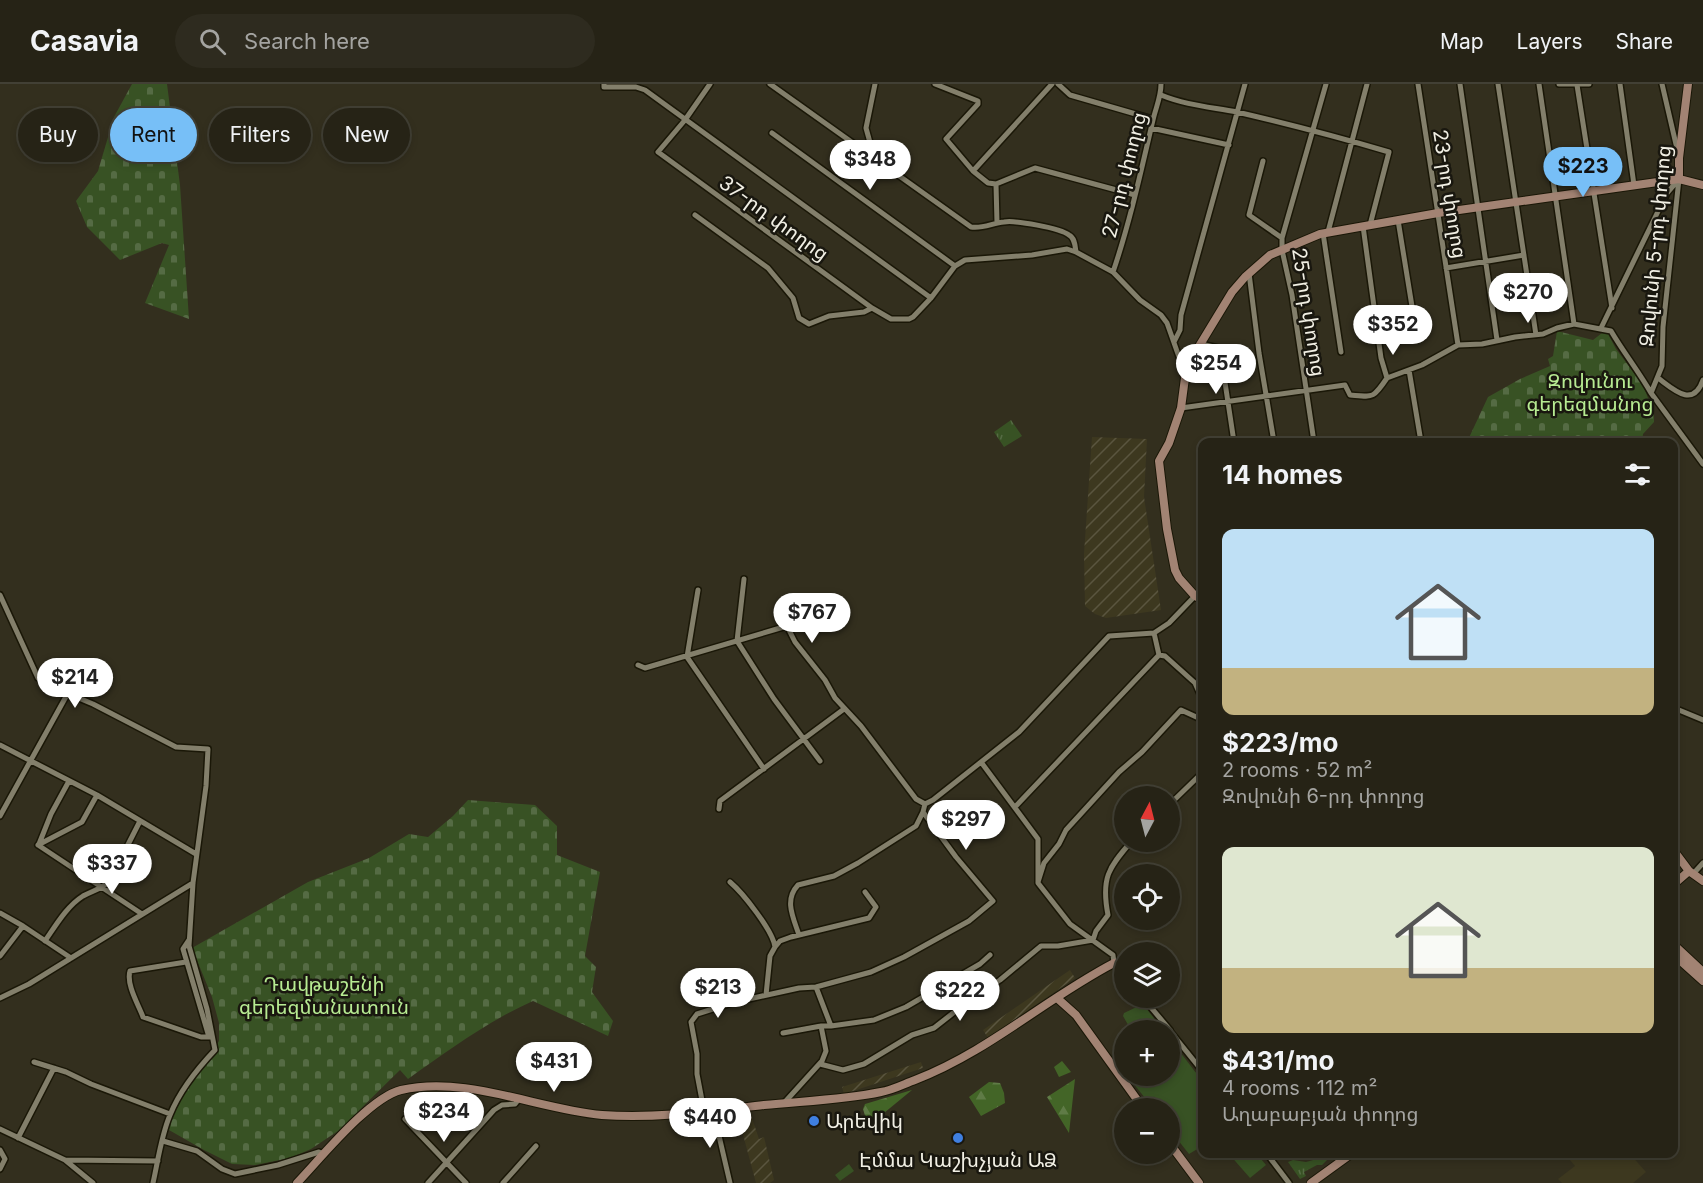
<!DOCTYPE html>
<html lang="en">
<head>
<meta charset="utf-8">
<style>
  body { margin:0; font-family:Inter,"Noto Sans Armenian",sans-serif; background:#2e2b1f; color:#f1f3f6; height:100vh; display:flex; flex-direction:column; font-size:22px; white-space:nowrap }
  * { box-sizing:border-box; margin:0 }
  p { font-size:20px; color:#a4a4a1 }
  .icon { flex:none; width:33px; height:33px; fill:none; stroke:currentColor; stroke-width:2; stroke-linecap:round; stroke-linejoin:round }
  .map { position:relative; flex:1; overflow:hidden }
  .details { position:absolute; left:1198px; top:354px; width:480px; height:720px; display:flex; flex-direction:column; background:#262316; border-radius:12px; box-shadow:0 3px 9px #0003,0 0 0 2px #424035 }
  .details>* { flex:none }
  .top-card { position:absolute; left:18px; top:24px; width:570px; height:54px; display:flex; gap:12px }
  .needle { width:39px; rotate:7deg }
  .fabs { position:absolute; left:1114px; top:702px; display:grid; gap:12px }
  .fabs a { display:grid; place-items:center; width:66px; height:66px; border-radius:50%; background:#262316; box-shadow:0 3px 9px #0003,0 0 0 2px #424035; font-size:30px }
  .price { position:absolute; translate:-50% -51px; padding:0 14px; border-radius:21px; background:#fff; color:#222; font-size:20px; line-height:39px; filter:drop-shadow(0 2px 3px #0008) }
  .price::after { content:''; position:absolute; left:50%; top:36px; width:18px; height:14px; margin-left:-9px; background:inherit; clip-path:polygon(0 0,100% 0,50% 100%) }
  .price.selected { background:#77bff7; color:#111 }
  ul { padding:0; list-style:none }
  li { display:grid; align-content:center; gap:12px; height:318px; padding:0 24px }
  li span { display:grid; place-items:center; height:186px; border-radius:12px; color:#555 }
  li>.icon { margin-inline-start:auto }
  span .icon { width:108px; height:108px; fill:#fffc; stroke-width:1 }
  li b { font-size:26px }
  h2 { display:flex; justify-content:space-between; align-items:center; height:72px; padding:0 24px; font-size:26px }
  .chip { padding:0 21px; border-radius:27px; background:#262316; box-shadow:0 3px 9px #0003,0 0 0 2px #424035; font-size:21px; line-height:54px }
  .chip.selected { background:#77bff7; color:#111 }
  header { display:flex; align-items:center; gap:36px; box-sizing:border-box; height:84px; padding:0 30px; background:#262316; border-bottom:2px solid #424035 }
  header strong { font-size:28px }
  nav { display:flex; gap:33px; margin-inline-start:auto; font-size:21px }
  .search { width:420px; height:54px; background:#2e2b1f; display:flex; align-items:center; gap:15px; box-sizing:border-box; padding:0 21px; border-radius:33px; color:#a4a4a1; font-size:22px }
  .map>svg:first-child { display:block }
  .built { fill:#3d381f }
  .industrial { fill:url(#industrial-furrows) }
  .grass { fill:url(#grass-tufts) }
  .forest { fill:url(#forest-firs) }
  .cemetery { fill:url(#cemetery-stones) }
  .park { fill:#385224 }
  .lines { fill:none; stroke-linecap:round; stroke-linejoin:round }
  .street-casing { stroke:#1a1707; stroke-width:8 }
  .secondary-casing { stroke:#1a1707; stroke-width:10 }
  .street { stroke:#837f6b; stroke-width:5 }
  .secondary { stroke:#a28373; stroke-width:8 }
  .shop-dot { fill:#3f7fe0; stroke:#19170f; stroke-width:2 }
  .labels { text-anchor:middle; stroke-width:5; stroke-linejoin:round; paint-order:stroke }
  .street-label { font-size:20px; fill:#f1efe4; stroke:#19170f }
  .park-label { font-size:20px; fill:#b7eb92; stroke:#19170f }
  .poi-label { font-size:20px; fill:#f1efe4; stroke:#19170f; text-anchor:start }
</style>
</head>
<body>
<header>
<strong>Casavia</strong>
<div class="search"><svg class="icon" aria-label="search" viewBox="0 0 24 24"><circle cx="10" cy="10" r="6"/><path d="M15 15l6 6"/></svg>Search here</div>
<nav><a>Map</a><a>Layers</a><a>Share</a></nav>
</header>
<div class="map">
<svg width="1703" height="1099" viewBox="0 0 1703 1099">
  <defs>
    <pattern id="industrial-furrows" width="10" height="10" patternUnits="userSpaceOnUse" patternTransform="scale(1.5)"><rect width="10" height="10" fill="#3d381f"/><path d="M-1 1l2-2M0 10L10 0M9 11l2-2" fill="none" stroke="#5a553f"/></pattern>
    <pattern id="grass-tufts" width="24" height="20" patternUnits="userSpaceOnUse" patternTransform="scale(1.5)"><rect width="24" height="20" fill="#385224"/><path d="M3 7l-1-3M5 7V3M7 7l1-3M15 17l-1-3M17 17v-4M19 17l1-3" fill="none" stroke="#556b44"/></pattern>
    <pattern id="forest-firs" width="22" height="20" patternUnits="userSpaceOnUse" patternTransform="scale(1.5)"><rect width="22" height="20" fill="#436527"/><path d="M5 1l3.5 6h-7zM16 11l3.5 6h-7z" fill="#5f7b46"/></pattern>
    <pattern id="cemetery-stones" width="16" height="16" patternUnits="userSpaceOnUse" patternTransform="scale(1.5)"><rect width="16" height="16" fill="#385224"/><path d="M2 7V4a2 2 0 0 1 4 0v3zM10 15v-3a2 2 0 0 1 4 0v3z" fill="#556b44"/></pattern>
  </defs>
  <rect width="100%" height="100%" fill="#332f1e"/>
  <path class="built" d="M 1565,1070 L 1630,1070 L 1646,1088 L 1633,1099 L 1562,1099 L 1558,1095 L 1575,1082 Z"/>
  <path class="industrial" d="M 1092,353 L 1147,355 L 1144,413 L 1161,526 L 1106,534 L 1095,530 L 1085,522 L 1084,470 Z
    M 1070,886 L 1075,894 L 988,954 L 983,946 Z
    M 921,978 L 923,984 L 844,1010 L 842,1003 Z
    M 750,1028 L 759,1055 L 764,1053 L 774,1096 L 770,1099 L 756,1099 L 738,1032 Z"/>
  <path class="grass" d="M 1011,336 L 1022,352 L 1004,363 L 994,348 Z
    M 1324,1073 L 1327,1076 L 1322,1081 L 1317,1081 L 1304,1088 L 1306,1092 L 1300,1095 L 1288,1078 L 1293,1076 L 1306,1078 Z"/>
  <path class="forest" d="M 1062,977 L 1071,988 L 1059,993 L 1054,983 Z
    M 1075,995 L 1069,1049 L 1047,1013 Z
    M 989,998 L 1000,999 L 1004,1009 L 1005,1019 L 981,1032 L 969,1013 Z
    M 912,1006 L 873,1038 L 866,1035 L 863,1025 L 865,1020 Z"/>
  <path class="cemetery" d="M 132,0 L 167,0 L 180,101 L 189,235 L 145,219 L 169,161 L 162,159 L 120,176 L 87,143 L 76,117 L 98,87 L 114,33 Z
    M 1557,247 L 1593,256 L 1602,249 L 1608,250 L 1616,265 L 1643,301 L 1654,330 L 1654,338 L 1643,350 L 1642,358 L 1467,358 L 1488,313 L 1520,295 L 1550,282 L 1548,275 L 1553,272 Z
    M 468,716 L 535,721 L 557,742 L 557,771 L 600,788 L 585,872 L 596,883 L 592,908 L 613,937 L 608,952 L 533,917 C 488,937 449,966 408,995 L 400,986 L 338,1047 L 311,1065 L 290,1074 L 255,1081 L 232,1080 L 204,1066 L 169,1046 L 175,1020 L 219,957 L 219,939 L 212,913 L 192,864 L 308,798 L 369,774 L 409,750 L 428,753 L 453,732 Z"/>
  <path class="park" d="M 1143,920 L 1163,946 L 1131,946 L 1123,932 L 1124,929 Z
    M 1170,955 L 1203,998 L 1203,1069 L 1199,1064 L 1189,1070 L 1170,1046 L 1170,1024 L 1153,1024 L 1129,994 L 1130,992 L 1170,992 Z
    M 1229,1070 L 1257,1070 L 1266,1081 L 1250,1094 Z
    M 849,1080 L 854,1087 L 840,1097 L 835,1091 Z"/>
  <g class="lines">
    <g class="street-casing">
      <path id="street" d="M 604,0 L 604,3 L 636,3 L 645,6 L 931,214
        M 710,0 L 685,36 L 658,68 L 872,224
        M 770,0 L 971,143 C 982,145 993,139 1004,138 C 1015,136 1060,144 1069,151 C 1075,154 1075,162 1076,168
        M 935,0 L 978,17 L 978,20 L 946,55 L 973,87
        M 1058,0 L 1070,11 L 1153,35
        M 1418,0 L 1458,261
        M 1460,0 L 1497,256
        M 1498,0 L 1536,251
        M 1559,0 L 1589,0
        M 1620,0 L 1634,101
        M 1662,0 L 1678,69
        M 1577,1 L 1612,224
        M 1161,11 C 1185,21 1211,23 1237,28 C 1288,40 1338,53 1389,68 L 1370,141
        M 1151,44 L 1229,61
        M 772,49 L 955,182
        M 874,73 L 866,44 L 875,0
        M 1263,77 L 1249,131 L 1282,154
        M 1679,95 L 1663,243 L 1662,282 L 1651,309 L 1703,380
        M 996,100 L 988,99 L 973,87 L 1052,0
        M 695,131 L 768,184 L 793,214 L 799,234 L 809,240 L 829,232 L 864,228 L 872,224 L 891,235 L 909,235 L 913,233 L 931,214 L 955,182 L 965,176 L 1032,171 L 1067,165 L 1076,168 L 1113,188 L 1140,216 L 1161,231 L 1167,239 L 1184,287
        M 1398,136 L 1416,247
        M 997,139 L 996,100 L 1035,84 L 1135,111
        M 1328,148 L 1367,0
        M 1323,149 L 1341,268
        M 1446,184 L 1524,171
        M 1113,188 C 1130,138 1141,87 1153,36 C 1156,23 1161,13 1161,0
        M 1249,189 L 1259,269 L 1274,358
        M 1574,240 L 1611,247 C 1624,269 1639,288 1651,309
        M 1601,244 L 1667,109 L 1679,95
        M 1174,258 L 1180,246 L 1181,231 L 1245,0
        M 1201,260 L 1218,264 L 1221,272 L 1234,358
        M 1409,286 L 1421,358
        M 1387,294 L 1422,281 L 1458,261 L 1482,260 L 1515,253 L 1543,250 L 1557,244 L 1574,240 L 1539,0
        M 1658,294 C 1673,305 1693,325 1703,296
        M 1181,324 L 1345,301 L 1350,311 C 1373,313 1373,315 1387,294 L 1381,274 L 1363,142
        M 1314,358 L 1292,211 L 1282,166 L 1282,154 L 1326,0
        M 744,495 L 737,557 L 774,615 L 820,677
        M 698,506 L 687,573 L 764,685
        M 0,511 L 38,594 L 50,602 L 93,620 L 176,663 L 208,665 L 206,702 L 193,799 L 189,862 L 207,925 L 215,966 C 197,985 180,1006 170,1031 C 161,1052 158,1077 153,1099
        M 1159,571 L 1165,572 L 1195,599 L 1203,617
        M 638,581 L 645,584 L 787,542 L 795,558 L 825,596 L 835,614 L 861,642 L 916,715 L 925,720
        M 1674,624 L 1703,636
        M 0,661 L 97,711 L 196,770
        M 981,678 L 1038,755 L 1038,799 L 1070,840 L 1113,871 L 1114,879 L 1125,889
        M 925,720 L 933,716 L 1019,648 L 1109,552 L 1154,549 L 1169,539 L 1195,512
        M 1170,720 L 1203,688
        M 1015,723 L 1159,571 L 1154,549
        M 719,725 L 720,717 L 844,625
        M 0,732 L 68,609
        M 39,760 L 51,730 L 69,697
        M 38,761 L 142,830
        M 38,761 L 82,738 L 97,711
        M 1693,790 L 1703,779
        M 730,798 C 743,809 773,847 775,863 L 780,857 L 791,853 L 869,834 L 876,823 L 865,808
        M 1038,798 L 1044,779 L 1059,760 L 1066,746 L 1119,688 L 1142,668 L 1181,626 L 1203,636
        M 0,829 L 23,842 L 0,872
        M 23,842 L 71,874
        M 799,851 C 793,833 784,816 798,801 L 834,792 L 858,779 L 916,742 L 923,728
        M 189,856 L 183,865 L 209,953
        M 45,857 C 56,841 67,822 83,812 C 92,807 101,805 109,798 L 140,737
        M 186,878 L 130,887 C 126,900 138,920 143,933 L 201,953 L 212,953
        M 766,911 L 770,872 L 775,863
        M 0,914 L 29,900 L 193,799
        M 1143,914 L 1170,946
        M 831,942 L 874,936 L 906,923 L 980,880 L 990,871
        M 1170,947 L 1203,988
        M 783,949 L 821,942
        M 34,978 L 66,988 L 91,1000 L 170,1030
        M 820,980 L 843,986 L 864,980 L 912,951 L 934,944 L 971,915 L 1000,896 L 1041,862 L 1058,862 L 1093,856 L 1096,847 L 1108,831 C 1101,795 1108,784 1131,758
        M 784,1019 L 822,977 L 826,967 L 821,942 L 831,942 L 816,903
        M 713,1026 L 730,1099
        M 704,1027 L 697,990 L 697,970 L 691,938 L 697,930 L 735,918 L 799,904 L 816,903 L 871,888 L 904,873 L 969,837 L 993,817 L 956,773 L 923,728 L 925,720
        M 405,1035 L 466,1099
        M 0,1045 L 65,1076 L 158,1077
        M 18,1054 L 54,984
        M 163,1057 L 197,1067 L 222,1085 L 235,1090 L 278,1081 L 319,1068 L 325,1070
        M 0,1066 L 5,1075 L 0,1085
        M 1267,1070 L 1289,1099
        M 65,1076 L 93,1099
        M 428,1099 L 494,1026 L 502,1021 L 515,1020 L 519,1015
        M 503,1099 L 536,1062"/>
    </g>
    <g class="secondary-casing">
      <path id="secondary" d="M 1679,95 L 1679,74 L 1688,0
        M 1203,516 L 1195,512 L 1179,494 L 1175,486 L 1167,445 L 1159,377 L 1169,359 L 1181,324 L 1185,294 L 1184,287 L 1232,208 L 1245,193 L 1270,171 L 1320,150 L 1438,129 L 1679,95 L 1703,101
        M 1674,767 L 1689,787 L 1703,797
        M 1674,800 L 1689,787
        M 1674,861 L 1703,888
        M 1674,871 L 1703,897
        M 1057,914 L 1076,931 L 1143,1024
        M 1170,1060 L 1199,1099
        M 297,1099 C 321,1074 369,1014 401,1006 C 466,991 537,1025 602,1031 C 656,1035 711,1027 764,1021 C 803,1017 843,1016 881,1008 C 893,1006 904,1000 915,996 C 988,968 1045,915 1114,879
        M 1311,1099 L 1351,1070"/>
    </g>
    <use href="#street" class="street"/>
    <use href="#secondary" class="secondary"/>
  </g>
  <g class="shop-dot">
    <circle cx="814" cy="1037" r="6"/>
    <circle cx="958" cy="1054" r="6"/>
  </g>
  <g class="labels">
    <g class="street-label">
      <text transform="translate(1124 91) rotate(-76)" y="7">27-րդ փողոց</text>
      <text transform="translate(1450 110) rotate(81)" y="7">23-րդ փողոց</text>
      <text transform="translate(774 134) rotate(36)" y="7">37-րդ փողոց</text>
      <text transform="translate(1655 162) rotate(-85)" y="7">Զովունի 5-րդ փողոց</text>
      <text transform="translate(1309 228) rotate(81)" y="7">25-րդ փողոց</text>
    </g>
    <g class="park-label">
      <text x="1590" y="304">Զովունու<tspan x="1590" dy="23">գերեզմանոց</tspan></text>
      <text x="324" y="907">Դավթաշենի<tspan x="324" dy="23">գերեզմանատուն</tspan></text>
    </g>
    <g class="poi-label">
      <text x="826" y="1044">Արեվիկ</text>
      <text x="958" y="1083" text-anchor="middle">Էմմա Կաշխչյան ԱՁ</text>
    </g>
  </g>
</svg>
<div class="fabs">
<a><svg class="needle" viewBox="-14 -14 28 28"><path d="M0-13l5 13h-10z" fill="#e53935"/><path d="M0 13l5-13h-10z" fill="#a4a4a1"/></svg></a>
<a><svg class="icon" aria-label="locate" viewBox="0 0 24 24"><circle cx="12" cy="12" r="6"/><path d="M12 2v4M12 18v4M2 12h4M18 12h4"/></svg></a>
<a><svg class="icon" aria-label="layers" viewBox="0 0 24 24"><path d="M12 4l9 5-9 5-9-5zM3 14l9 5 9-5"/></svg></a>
<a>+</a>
<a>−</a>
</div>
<b class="price" style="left:870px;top:107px">$348</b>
<b class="price selected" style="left:1583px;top:114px">$223</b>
<b class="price" style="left:1528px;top:240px">$270</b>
<b class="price" style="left:1393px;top:272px">$352</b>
<b class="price" style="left:1216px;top:311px">$254</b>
<b class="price" style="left:812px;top:560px">$767</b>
<b class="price" style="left:75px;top:625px">$214</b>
<b class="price" style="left:966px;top:767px">$297</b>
<b class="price" style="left:112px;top:811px">$337</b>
<b class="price" style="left:718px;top:935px">$213</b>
<b class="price" style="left:960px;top:938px">$222</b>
<b class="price" style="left:554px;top:1009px">$431</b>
<b class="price" style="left:444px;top:1059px">$234</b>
<b class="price" style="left:710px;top:1065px">$440</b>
<div class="top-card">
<a class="chip">Buy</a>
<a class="chip selected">Rent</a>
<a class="chip">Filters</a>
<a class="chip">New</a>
</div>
<section class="details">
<h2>14 homes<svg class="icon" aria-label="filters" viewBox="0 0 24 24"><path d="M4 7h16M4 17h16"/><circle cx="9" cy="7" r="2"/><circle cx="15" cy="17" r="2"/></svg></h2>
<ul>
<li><span style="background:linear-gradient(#bfe0f5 75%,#c2b280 0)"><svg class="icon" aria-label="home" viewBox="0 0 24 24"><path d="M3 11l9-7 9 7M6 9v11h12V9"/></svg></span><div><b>$223/mo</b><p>2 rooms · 52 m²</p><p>Զովունի 6-րդ փողոց</p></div></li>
<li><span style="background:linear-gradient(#dfe7d0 65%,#c2b280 0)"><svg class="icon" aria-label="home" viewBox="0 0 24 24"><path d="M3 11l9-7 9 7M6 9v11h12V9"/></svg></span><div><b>$431/mo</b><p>4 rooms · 112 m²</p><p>Աղաբաբյան փողոց</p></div></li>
</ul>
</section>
</div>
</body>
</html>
